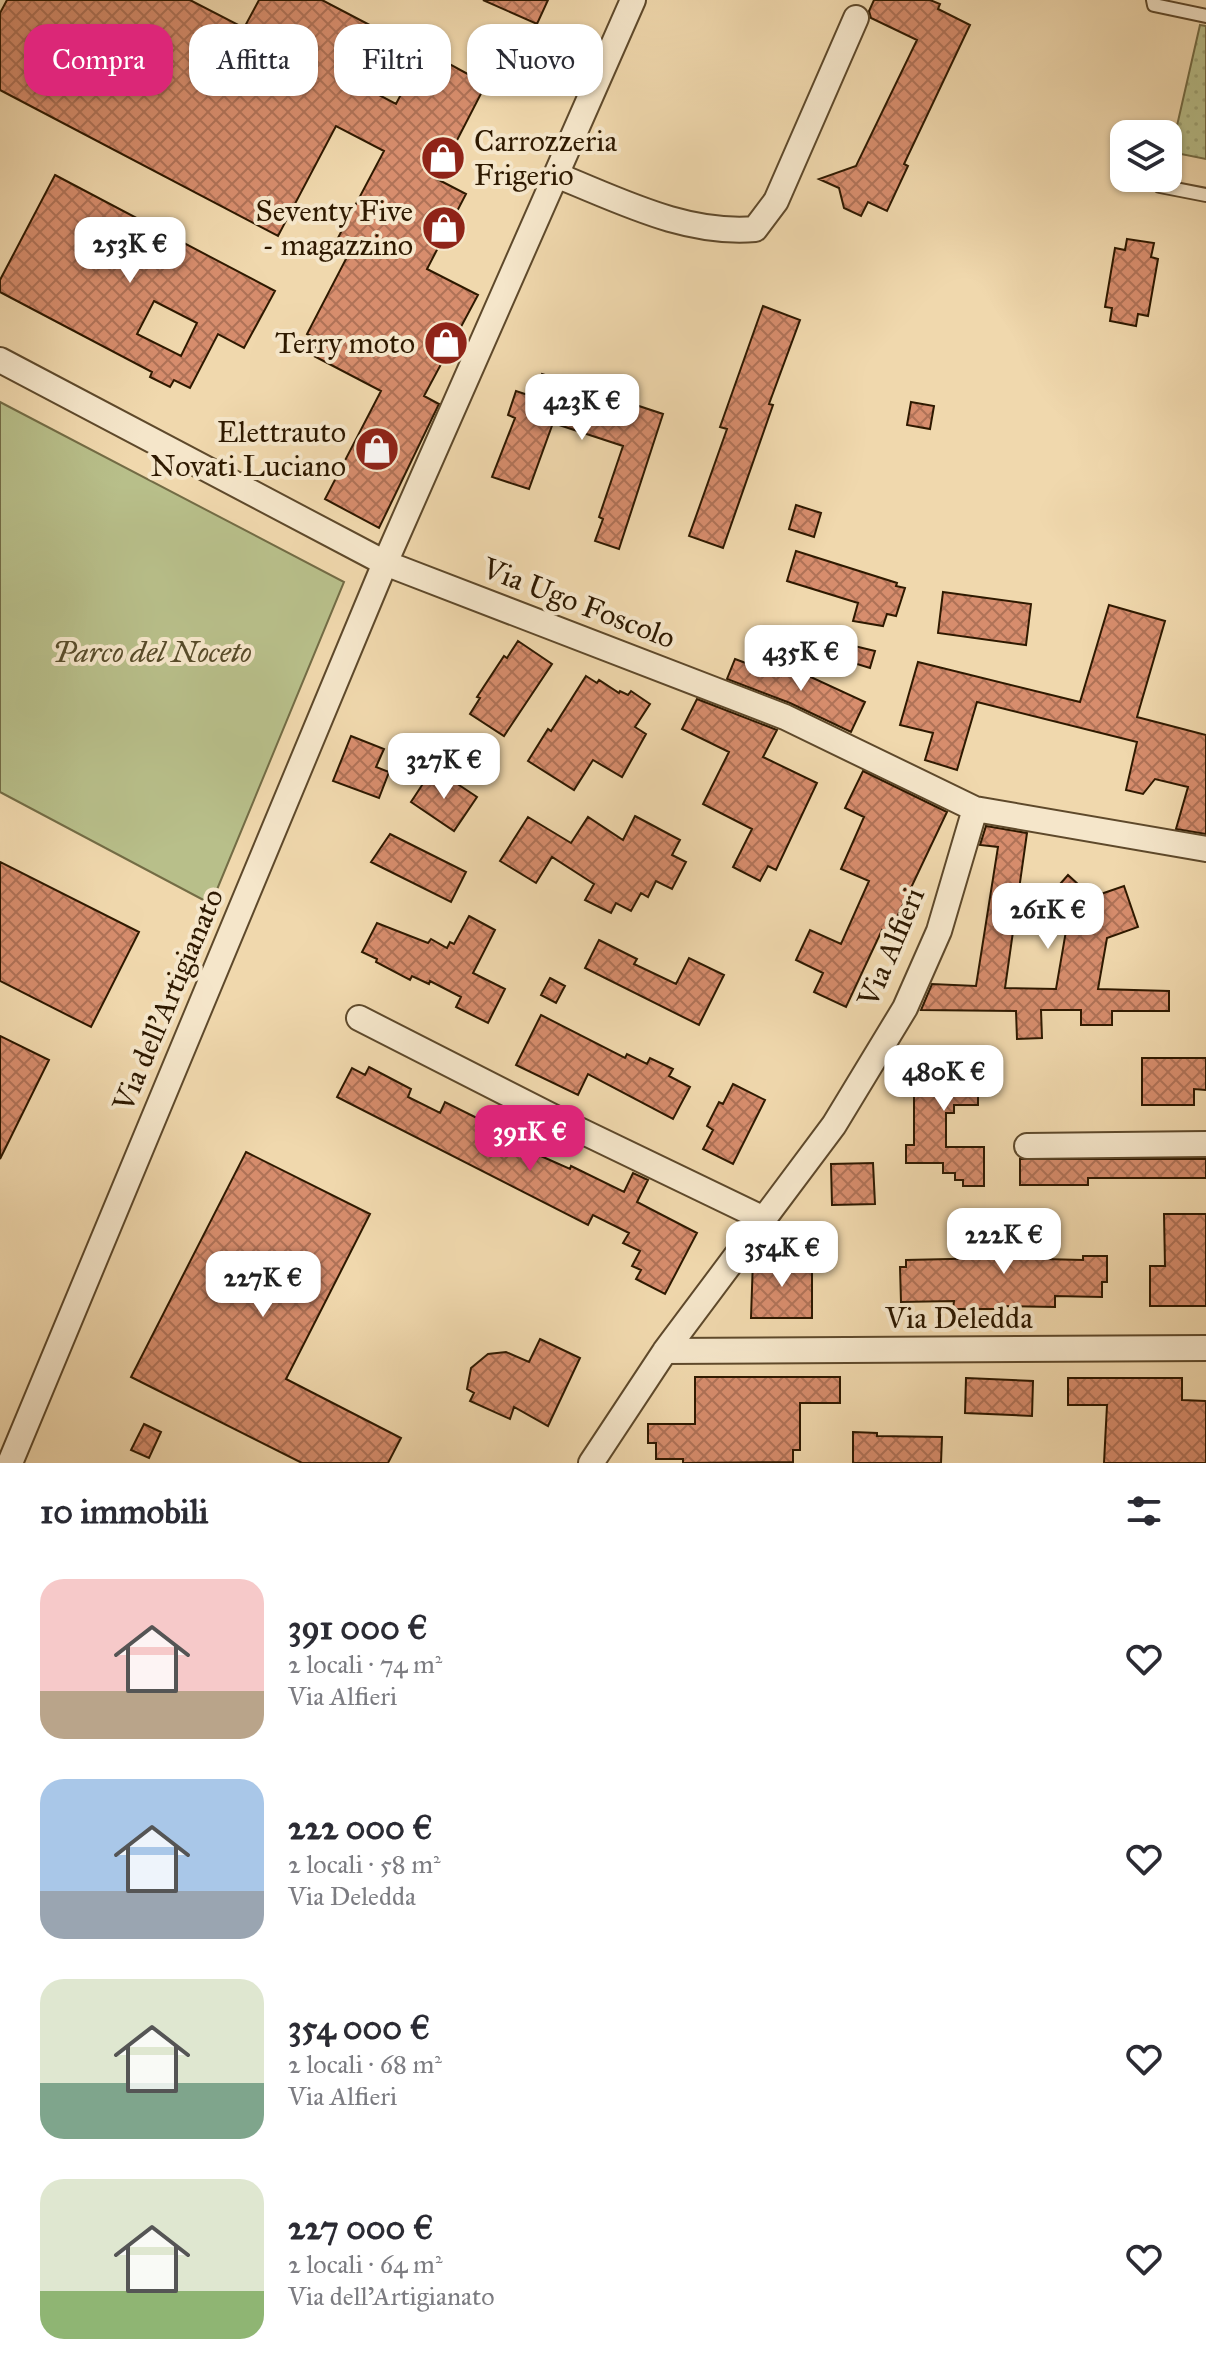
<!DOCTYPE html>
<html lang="it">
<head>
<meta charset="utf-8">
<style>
  body { margin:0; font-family:"IM FELL Great Primer",serif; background:#f7f7f7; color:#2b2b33; height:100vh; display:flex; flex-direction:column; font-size:30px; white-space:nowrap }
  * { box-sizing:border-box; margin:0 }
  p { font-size:26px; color:#7c7c81 }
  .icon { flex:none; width:44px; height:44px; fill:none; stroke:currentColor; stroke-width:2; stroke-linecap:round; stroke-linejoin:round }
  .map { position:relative; height:1463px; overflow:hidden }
  .panel { display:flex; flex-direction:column; background:#fff; flex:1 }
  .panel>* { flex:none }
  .banner { position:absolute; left:24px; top:24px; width:800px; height:72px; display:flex; gap:16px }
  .buttons { position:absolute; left:1110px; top:120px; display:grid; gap:16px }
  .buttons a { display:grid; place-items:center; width:72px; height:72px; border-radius:16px; background:#fff; box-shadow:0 2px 6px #0004; font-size:40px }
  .price { position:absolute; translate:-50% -68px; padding:0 18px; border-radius:16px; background:#fff; color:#222; font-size:26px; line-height:52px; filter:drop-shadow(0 2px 4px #0008) }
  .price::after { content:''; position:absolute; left:50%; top:48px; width:24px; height:18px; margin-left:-12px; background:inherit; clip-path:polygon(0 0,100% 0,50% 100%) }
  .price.selected { background:#db2777; color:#fff }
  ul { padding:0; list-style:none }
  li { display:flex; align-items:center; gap:24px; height:200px; padding:0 40px }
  li span { display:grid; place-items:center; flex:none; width:224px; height:160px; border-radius:24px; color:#555 }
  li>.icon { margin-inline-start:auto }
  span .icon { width:96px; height:96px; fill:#fffc; stroke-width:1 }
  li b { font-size:34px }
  h2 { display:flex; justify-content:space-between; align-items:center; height:96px; padding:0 40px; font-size:34px }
  .chip { padding:0 28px; border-radius:24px; background:#fff; box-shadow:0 2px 6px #0004; font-size:28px; line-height:72px }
  .chip.selected { background:#db2777; color:#fff }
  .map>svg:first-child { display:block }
  .grass { fill:url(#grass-dots); stroke:#736c45; stroke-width:2 }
  .park { fill:#b8bf8a; stroke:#736c45; stroke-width:2 }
  .building { fill:url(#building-cross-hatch); stroke:#2e1900; stroke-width:2; fill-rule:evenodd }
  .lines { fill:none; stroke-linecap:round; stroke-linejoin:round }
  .service-casing { stroke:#5e492b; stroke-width:16 }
  .minor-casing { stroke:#5e492b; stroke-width:28 }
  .service { stroke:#f5e6ca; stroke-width:12 }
  .minor { stroke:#f5e6ca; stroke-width:24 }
  .labels { text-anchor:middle; stroke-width:8; stroke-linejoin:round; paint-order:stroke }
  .poi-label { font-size:30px; fill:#2e1900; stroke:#f5e6ca; text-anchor:end }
  .street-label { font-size:30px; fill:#2e1900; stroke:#f5e6ca }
  .park-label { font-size:30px; font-style:italic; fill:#574b29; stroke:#f5e6ca }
</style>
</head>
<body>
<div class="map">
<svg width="1206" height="1463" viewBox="0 0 1206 1463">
  <defs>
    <pattern id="grass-dots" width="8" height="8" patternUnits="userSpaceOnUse" patternTransform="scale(2)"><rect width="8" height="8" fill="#b8bf8a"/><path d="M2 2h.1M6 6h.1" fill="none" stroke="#9ea475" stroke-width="1.8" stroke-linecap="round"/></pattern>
    <pattern id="building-cross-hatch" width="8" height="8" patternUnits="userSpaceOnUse" patternTransform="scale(2)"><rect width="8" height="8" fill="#d78d6d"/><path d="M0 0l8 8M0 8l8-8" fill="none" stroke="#af7257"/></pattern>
  </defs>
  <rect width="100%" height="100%" fill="#f0d8ad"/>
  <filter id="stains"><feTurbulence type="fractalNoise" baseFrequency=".0025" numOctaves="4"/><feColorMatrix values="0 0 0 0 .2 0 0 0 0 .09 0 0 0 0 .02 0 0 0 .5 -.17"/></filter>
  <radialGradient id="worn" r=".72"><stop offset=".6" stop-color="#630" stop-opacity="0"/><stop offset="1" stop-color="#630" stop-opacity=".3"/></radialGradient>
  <path class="grass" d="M 1200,25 L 1206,26 L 1206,159 L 1171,152 Z"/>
  <path class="park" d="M 0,402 L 344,582 L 211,904 L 0,792 Z"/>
  <path class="building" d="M 7,0 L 190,0 L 244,28 L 259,0 L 322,0 L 385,33 L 358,84 L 396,104 L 424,50 L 486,84 L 437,179 L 466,194 L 427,269 L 478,295 L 424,396 L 439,404 L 379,528 L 325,499 L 381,391 L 312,355 L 319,340 L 307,334 L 346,259 L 331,251 L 384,151 L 336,126 L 278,236 L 0,90 L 0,13 Z
    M 483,0 L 548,0 L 537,24 Z
    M 874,0 L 930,0 L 940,4 L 938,9 L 970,25 L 904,164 L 908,166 L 887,211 L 868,202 L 861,216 L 844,208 L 839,188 L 819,179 L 856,166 L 917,40 L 871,18 L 869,11 Z
    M 55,175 L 275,291 L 244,348 L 218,334 L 190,388 L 174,380 L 170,387 L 150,377 L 152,372 L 0,292 L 0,280 ZM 154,301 L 197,323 L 181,356 L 137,334 Z
    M 1127,239 L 1154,243 L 1151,257 L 1158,259 L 1148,316 L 1138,314 L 1136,326 L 1110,321 L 1112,308 L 1105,307 L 1115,248 L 1125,250 Z
    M 763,306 L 800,320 L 769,404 L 773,405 L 723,548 L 689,536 L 727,429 L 720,427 Z
    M 542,374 L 663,414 L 619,549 L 595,541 L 603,519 L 599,517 L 623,446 L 553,423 L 529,489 L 492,477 L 515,418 L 508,415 L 516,391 L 534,397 Z
    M 911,402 L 934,406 L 930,429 L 907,425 Z
    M 796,505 L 821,513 L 814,537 L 789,529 Z
    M 796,551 L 897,583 L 896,586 L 905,588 L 896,616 L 887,614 L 883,626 L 853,621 L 858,603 L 787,581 Z
    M 943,592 L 1031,604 L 1026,645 L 938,633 Z
    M 1109,605 L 1165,621 L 1137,717 L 1206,735 L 1206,834 L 1176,829 L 1188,787 L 1155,779 L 1143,794 L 1126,790 L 1137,742 L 977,702 L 957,770 L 925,760 L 933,733 L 900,725 L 918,662 L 1080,702 Z
    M 518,641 L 552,664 L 504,736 L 470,714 L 480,698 L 477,697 L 504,656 L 507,658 Z
    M 846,644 L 875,651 L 870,668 L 841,659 Z
    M 735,659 L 781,676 L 785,665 L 865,702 L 851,732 L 790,703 L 727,679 Z
    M 586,676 L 597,683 L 599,680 L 619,693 L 620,691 L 628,695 L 631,691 L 650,704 L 635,727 L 646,734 L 622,777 L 593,760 L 574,790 L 528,761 L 548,729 L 551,731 Z
    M 697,699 L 777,730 L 763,757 L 817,783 L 776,870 L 768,866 L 760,881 L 733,867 L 752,829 L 703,804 L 729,752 L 682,729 Z
    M 351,736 L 384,749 L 376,767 L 389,772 L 379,798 L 333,781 Z
    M 863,771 L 947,812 L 889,934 L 882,930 L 846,1007 L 814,992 L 823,973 L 796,960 L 810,930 L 841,944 L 869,881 L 841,869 L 864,817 L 845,808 Z
    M 444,775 L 477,797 L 454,831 L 411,802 L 428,776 L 439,783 Z
    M 635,816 L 680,840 L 672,855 L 686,862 L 672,889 L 656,881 L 648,897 L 641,893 L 631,911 L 616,903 L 611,913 L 585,900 L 594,884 L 552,857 L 536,883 L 500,861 L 528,817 L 571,843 L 588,817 L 623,840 Z
    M 986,826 L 1027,833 L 1005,988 L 1056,989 L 1066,931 L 1039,908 L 1068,875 L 1092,897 L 1124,886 L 1138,927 L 1107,938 L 1098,989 L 1169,991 L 1169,1011 L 1112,1011 L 1112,1025 L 1081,1025 L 1081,1010 L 1041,1010 L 1042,1038 L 1017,1039 L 1016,1011 L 921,1010 L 932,984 L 976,986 L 998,847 L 980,845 Z
    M 390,834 L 466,872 L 451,902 L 371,862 Z
    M 0,862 L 139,932 L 91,1027 L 0,981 Z
    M 469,916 L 495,930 L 473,973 L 505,989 L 488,1023 L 456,1007 L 461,997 L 430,981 L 429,984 L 412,976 L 410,980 L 376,962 L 377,959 L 362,952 L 377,923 L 428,943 L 431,939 L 447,948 L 450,942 L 454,944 Z
    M 599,940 L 637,959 L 634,964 L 676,984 L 689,958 L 724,975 L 699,1025 L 585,968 Z
    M 550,978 L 565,986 L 556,1003 L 541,995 Z
    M 541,1015 L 625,1058 L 627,1054 L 647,1064 L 650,1058 L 673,1069 L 669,1076 L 690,1087 L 673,1119 L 588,1074 L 578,1095 L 516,1065 Z
    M 0,1036 L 49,1060 L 0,1159 Z
    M 914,1050 L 959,1050 L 959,1061 L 978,1061 L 978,1105 L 954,1105 L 954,1113 L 946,1113 L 946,1147 L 984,1147 L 984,1186 L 963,1186 L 963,1180 L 955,1180 L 955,1173 L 943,1173 L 943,1163 L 906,1163 L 906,1145 L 914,1145 Z
    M 1142,1058 L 1206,1058 L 1206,1090 L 1194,1089 L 1194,1105 L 1142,1105 Z
    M 369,1067 L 411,1089 L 408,1097 L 440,1113 L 445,1102 L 479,1119 L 477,1123 L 534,1153 L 570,1169 L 571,1166 L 624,1192 L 633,1173 L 648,1180 L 637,1202 L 697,1233 L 665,1294 L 636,1279 L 641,1270 L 632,1266 L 640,1251 L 623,1243 L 629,1233 L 593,1215 L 588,1225 L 337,1097 L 352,1068 L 365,1075 Z
    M 733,1084 L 765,1100 L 733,1164 L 703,1149 L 713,1130 L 707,1126 L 719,1102 L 723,1104 Z
    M 246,1152 L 370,1214 L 286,1379 L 401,1438 L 388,1463 L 302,1463 L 131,1377 Z
    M 1020,1159 L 1206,1159 L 1206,1178 L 1088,1178 L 1088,1185 L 1020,1185 Z
    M 873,1163 L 875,1204 L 832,1205 L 831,1164 Z
    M 1164,1214 L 1206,1214 L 1206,1306 L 1150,1306 L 1150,1266 L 1165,1266 Z
    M 995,1226 L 1025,1228 L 1024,1232 L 1044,1232 L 1043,1259 L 1083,1260 L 1083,1256 L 1107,1256 L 1107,1282 L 1102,1282 L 1102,1297 L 1055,1296 L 1055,1307 L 997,1306 L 997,1309 L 953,1309 L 954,1301 L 901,1302 L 900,1267 L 906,1267 L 906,1260 L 994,1258 Z
    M 753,1259 L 812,1259 L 812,1318 L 751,1318 Z
    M 540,1339 L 580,1358 L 548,1426 L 514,1407 L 510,1419 L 470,1401 L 474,1393 L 467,1389 L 471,1368 L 488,1354 L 506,1352 L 529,1362 Z
    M 695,1377 L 840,1377 L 840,1403 L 800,1403 L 800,1450 L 793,1450 L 793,1462 L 683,1463 L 683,1459 L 656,1459 L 656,1443 L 648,1443 L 648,1424 L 695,1424 Z
    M 966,1378 L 1033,1381 L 1032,1416 L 965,1413 Z
    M 1068,1378 L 1182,1378 L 1182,1400 L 1206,1401 L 1206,1463 L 1104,1463 L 1107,1405 L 1068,1405 Z
    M 144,1424 L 161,1432 L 149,1458 L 131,1450 Z
    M 853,1432 L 877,1433 L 877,1436 L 942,1437 L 941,1463 L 853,1463 Z"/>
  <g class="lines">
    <g class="service-casing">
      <path id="service" d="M 1153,0 L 1154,5 L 1206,16
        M 1160,186 L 1206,195"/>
    </g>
    <g class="minor-casing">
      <path id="minor" d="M 556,175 C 619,200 685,235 755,229 L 776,201 L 856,18
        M 0,360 L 385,563 L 785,717 L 975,809 L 1206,849
        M 359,1018 L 571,1126 L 764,1219
        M 1027,1146 L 1206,1144
        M 665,1351 L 1206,1348
        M 10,1463 L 385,563 L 633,0
        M 591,1463 L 665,1351 L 834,1125 L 905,1008 L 939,931 L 975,809"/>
    </g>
    <use href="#service" class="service"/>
    <use href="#minor" class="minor"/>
  </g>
  <defs>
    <g id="shop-disc" transform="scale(2.3)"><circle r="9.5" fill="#8f2418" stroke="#f5e6ca"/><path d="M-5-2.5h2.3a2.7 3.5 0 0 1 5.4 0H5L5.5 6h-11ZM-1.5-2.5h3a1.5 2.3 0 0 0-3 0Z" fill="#fff"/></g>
  </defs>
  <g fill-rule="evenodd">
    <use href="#shop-disc" x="443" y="158"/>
    <use href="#shop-disc" x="444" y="228"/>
    <use href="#shop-disc" x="446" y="343"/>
    <use href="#shop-disc" x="377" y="449"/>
  </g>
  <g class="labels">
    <g class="poi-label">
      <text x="474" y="151" text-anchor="start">Carrozzeria<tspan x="474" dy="34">Frigerio</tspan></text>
      <text x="413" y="221">Seventy Five<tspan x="413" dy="34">- magazzino</tspan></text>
      <text x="415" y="353">Terry moto</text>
      <text x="346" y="442">Elettrauto<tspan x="346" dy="34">Novati Luciano</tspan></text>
    </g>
    <g class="street-label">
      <text transform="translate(579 603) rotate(21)" y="10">Via Ugo Foscolo</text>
      <text transform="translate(891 947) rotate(-67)" y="10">Via Alfieri</text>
      <text transform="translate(168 1000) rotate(-67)" y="10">Via dell'Artigianato</text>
      <text x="959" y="1328">Via Deledda</text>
    </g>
    <g class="park-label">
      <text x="152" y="662">Parco del Noceto</text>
    </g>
  </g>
  <rect width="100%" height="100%" filter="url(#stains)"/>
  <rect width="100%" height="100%" fill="url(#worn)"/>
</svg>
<div class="buttons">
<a><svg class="icon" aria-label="layers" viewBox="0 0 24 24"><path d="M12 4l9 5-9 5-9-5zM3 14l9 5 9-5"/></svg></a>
</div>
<b class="price" style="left:130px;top:285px">253K €</b>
<b class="price" style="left:582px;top:442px">423K €</b>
<b class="price" style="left:801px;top:693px">435K €</b>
<b class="price" style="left:444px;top:801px">327K €</b>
<b class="price" style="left:1048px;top:951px">261K €</b>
<b class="price" style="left:944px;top:1113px">480K €</b>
<b class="price selected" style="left:530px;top:1173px">391K €</b>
<b class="price" style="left:1004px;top:1276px">222K €</b>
<b class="price" style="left:782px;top:1289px">354K €</b>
<b class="price" style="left:263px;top:1319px">227K €</b>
<div class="banner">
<a class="chip selected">Compra</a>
<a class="chip">Affitta</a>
<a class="chip">Filtri</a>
<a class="chip">Nuovo</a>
</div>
</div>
<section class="panel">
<h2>10 immobili<svg class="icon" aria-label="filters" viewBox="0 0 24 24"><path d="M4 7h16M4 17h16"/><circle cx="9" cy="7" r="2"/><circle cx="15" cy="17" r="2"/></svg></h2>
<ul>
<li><span style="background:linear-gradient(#f6c9c9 70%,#b9a48a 0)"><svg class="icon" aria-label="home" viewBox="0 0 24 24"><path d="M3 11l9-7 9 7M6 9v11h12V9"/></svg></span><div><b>391 000 €</b><p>2 locali · 74 m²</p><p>Via Alfieri</p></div><svg class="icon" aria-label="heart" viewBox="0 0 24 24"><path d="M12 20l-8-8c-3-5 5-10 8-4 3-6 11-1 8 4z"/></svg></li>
<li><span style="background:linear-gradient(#a9c7e8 70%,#9aa5b1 0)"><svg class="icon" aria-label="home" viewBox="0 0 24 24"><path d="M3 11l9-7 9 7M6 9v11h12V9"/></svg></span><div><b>222 000 €</b><p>2 locali · 58 m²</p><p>Via Deledda</p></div><svg class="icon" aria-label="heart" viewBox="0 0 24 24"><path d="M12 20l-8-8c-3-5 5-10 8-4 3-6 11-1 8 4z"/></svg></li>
<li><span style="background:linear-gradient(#dfe7d0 65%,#7fa58c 0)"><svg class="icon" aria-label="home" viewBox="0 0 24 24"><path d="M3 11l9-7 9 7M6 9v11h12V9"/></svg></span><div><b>354 000 €</b><p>2 locali · 68 m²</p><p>Via Alfieri</p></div><svg class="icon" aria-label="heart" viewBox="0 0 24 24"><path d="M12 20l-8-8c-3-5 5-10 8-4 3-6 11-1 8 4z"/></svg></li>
<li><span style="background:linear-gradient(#dfe7d0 70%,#8fb573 0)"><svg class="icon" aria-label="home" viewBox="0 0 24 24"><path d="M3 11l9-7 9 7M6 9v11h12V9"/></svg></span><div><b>227 000 €</b><p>2 locali · 64 m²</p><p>Via dell'Artigianato</p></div><svg class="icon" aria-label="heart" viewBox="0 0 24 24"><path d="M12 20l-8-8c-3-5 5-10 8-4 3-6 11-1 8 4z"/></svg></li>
</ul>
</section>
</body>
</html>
